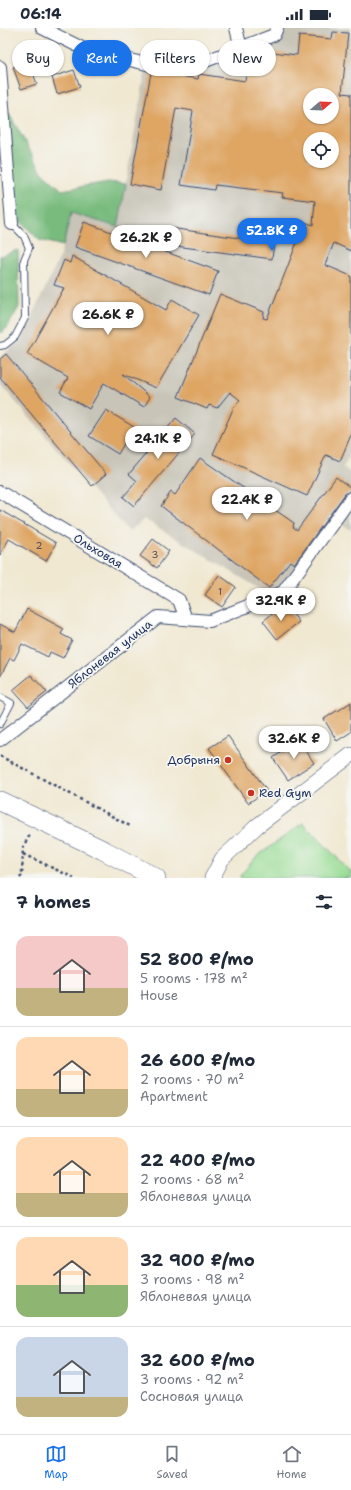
<!DOCTYPE html>
<html lang="en">
<head>
<meta charset="utf-8">
<style>
  body { margin:0; font-family:"Shantell Sans",sans-serif; background:#f2f2f3; color:#1f2937; height:100vh; display:flex; flex-direction:column; font-size:15px; white-space:nowrap }
  * { box-sizing:border-box; margin:0 }
  p { font-size:13px; color:#747a83 }
  .icon { flex:none; width:22px; height:22px; fill:none; stroke:currentColor; stroke-width:2; stroke-linecap:round; stroke-linejoin:round }
  .map { position:relative; height:850px; overflow:hidden }
  .side { display:flex; flex-direction:column; background:#fff; flex:1 }
  .side>* { flex:none }
  .hud { position:absolute; left:12px; top:12px; width:327px; height:36px; display:flex; gap:8px }
  .needle { width:26px; rotate:71deg }
  .tools { position:absolute; left:303px; top:60px; display:grid; gap:8px }
  .tools a { display:grid; place-items:center; width:36px; height:36px; border-radius:50%; background:#fff; box-shadow:0 1px 3px #0004; font-size:20px }
  .price { position:absolute; translate:-50% -34px; padding:0 9px; border-radius:14px; background:#fff; color:#222; font-size:13px; line-height:26px; filter:drop-shadow(0 1px 2px #0008) }
  .price::after { content:''; position:absolute; left:50%; top:24px; width:12px; height:9px; margin-left:-6px; background:inherit; clip-path:polygon(0 0,100% 0,50% 100%) }
  .price.on { background:#1a73e8; color:#fff }
  ul { padding:0; list-style:none }
  li { display:flex; align-items:center; gap:12px; height:100px; padding:0 16px }
  li+li { border-top:1px solid #e0e1e3 }
  li span { display:grid; place-items:center; flex:none; width:112px; height:80px; border-radius:12px; color:#555 }
  li>.icon { margin-inline-start:auto }
  span .icon { width:48px; height:48px; fill:#fffc; stroke-width:1 }
  li b { font-size:17px }
  h2 { display:flex; justify-content:space-between; align-items:center; height:48px; padding:0 16px; font-size:17px }
  .chip { padding:0 14px; border-radius:18px; background:#fff; box-shadow:0 1px 3px #0004; font-size:14px; line-height:36px }
  .chip.on { background:#1a73e8; color:#fff }
  .status { display:flex; justify-content:space-between; align-items:center; height:28px; padding:0 20px; background:#fff; direction:ltr }
  .status svg { height:11px; fill:currentColor }
  .tab-bar { display:flex; justify-content:space-around; align-items:center; height:56px; border-top:1px solid #e0e1e3; background:#fff; font-size:11px; color:#747a83 }
  .tab-bar a { display:grid; justify-items:center; gap:2px }
  .tab-bar .on { color:#1a73e8 }
  .map>svg:first-child { display:block }
  .industrial { fill:#c8c4b8; fill-rule:evenodd }
  .green { fill:#96db93; stroke:#588578 }
  .forest { fill:#78bb7d; stroke:#4a756e }
  .building { fill:#dea564; fill-rule:evenodd }
  .lines { fill:none; stroke-linecap:round; stroke-linejoin:round }
  .service-casing { stroke:#3b4b6f; stroke-width:8 }
  .minor-casing { stroke:#3b4b6f; stroke-width:14 }
  .tertiary-casing { stroke:#3b4b6f; stroke-width:16 }
  .primary-casing { stroke:#3b4b6f; stroke-width:20 }
  .path { stroke:#3b4b6f; stroke-width:2.5; stroke-dasharray:3 3; stroke-linecap:butt }
  .service { stroke:#fff; stroke-width:6 }
  .minor { stroke:#fff; stroke-width:12 }
  .tertiary { stroke:#fff; stroke-width:15 }
  .primary { stroke:#fff; stroke-width:19 }
  .poi-dot { fill:#c8321e; stroke:#f6f6f2; stroke-width:1.5 }
  .labels { text-anchor:middle; stroke-width:3.5; stroke-linejoin:round; paint-order:stroke }
  .number-label { font-size:10px; fill:#4c4c60 }
  .street-label { font-size:12px; fill:#1b2f5e; stroke:#f6f6f2 }
  .poi-label { font-size:12px; fill:#1b2f5e; stroke:#f6f6f2; text-anchor:end }
</style>
</head>
<body>
<div class="status"><b>06:14</b><svg viewBox="0 0 49 12"><path d="M0 12V9h3v3zM5 12V6h3v6zM10 12V3h3v9zM15 12V0h3v12zM26 1h20v11H26zM47 4h2v5h-2z"/></svg></div>
<div class="map">
<svg width="351" height="850" viewBox="0 0 351 850">
  <rect width="100%" height="100%" fill="#f6f6f2"/>
  <filter id="ink" filterUnits="userSpaceOnUse"><feTurbulence type="fractalNoise" baseFrequency=".025" numOctaves="2"/><feDisplacementMap in="SourceGraphic" scale="8" xChannelSelector="R" yChannelSelector="G"/><feConvolveMatrix kernelMatrix="1 2 1 2 8 2 1 2 1" color-interpolation-filters="sRGB"/></filter>
  <filter id="wash" filterUnits="userSpaceOnUse"><feTurbulence type="fractalNoise" baseFrequency=".012" numOctaves="4" result="noise"/><feDisplacementMap in="SourceGraphic" scale="16" xChannelSelector="R" yChannelSelector="G"/><feGaussianBlur stdDeviation="0.9" result="paint"/><feColorMatrix in="noise" values="0 0 0 0 0 0 0 0 0 0 0 0 0 0 0 0 0 1.4 0 .05"/><feComposite in="paint" operator="in"/></filter>
  <g filter="url(#wash)">
    <rect width="100%" height="100%" fill="#f0e8d1"/>
    <path class="industrial" d="M 282,0 L 351,0 L 351,425 L 343,439 L 351,445 L 351,502 L 332,492 L 291,549 L 276,562 L 265,564 L 144,491 L 129,504 L 0,356 L 0,329 L 20,313 L 59,231 L 71,185 L 118,199 L 146,40 L 198,38 ZM 310,67 L 332,67 L 332,89 L 310,89 ZM 310,111 L 332,111 L 332,133 L 310,133 Z"/>
    <path class="green" d="M 303,795 L 351,844 L 351,850 L 241,850 L 240,848 L 256,829 Z"/>
    <path class="forest" d="M 8,84 L 42,144 L 62,162 L 108,154 L 126,156 L 118,199 L 71,185 L 63,218 L 39,212 L 15,188 Z
      M 18,222 L 19,279 L 7,300 L 0,305 L 0,228 Z"/>
    <g id="blocks">
      <path class="building" d="M 333,4 L 348,5 L 342,65 L 351,66 L 351,223 L 334,215 L 325,237 L 351,248 L 351,407 L 340,433 L 326,427 L 307,468 L 213,426 L 233,381 L 240,372 L 230,364 L 217,380 L 209,377 L 207,381 L 178,369 L 220,266 L 264,284 L 263,290 L 267,291 L 305,194 L 313,197 L 315,173 L 282,169 L 283,165 L 215,157 L 214,162 L 181,157 L 193,83 L 176,80 L 161,162 L 130,156 L 151,45 L 163,45 L 198,51 L 199,46 L 245,53 L 249,25 L 256,22 L 297,27 L 299,8 L 332,11 ZM 310,67 L 332,67 L 332,89 L 310,89 ZM 310,111 L 332,111 L 332,133 L 308,133 Z
        M 29,34 L 37,56 L 21,61 L 13,39 Z
        M 74,42 L 80,59 L 57,66 L 52,49 Z
        M 84,194 L 218,243 L 209,267 L 75,219 Z
        M 170,200 L 274,215 L 272,231 L 168,217 Z
        M 72,228 L 166,282 L 172,271 L 199,287 L 156,360 L 123,346 L 150,369 L 144,379 L 104,355 L 89,381 L 60,364 L 68,350 L 27,326 L 64,260 L 54,257 L 64,232 L 70,235 Z
        M 6,326 L 106,446 L 92,458 L 0,349 L 0,331 Z
        M 106,382 L 134,399 L 118,426 L 89,408 Z
        M 176,390 L 195,406 L 134,478 L 123,469 L 137,453 L 129,446 Z
        M 200,430 L 294,495 L 293,499 L 297,502 L 336,449 L 351,460 L 351,463 L 345,466 L 294,536 L 290,533 L 269,560 L 161,478 L 171,464 L 175,467 Z
        M 0,482 L 56,515 L 46,533 L 9,511 L 0,527 Z
        M 153,511 L 169,523 L 157,540 L 140,528 Z
        M 219,547 L 236,559 L 222,579 L 205,567 Z
        M 285,576 L 299,594 L 277,611 L 263,593 Z
        M 27,581 L 64,601 L 61,606 L 72,612 L 63,630 L 50,624 L 48,629 L 22,616 L 14,632 L 10,630 L 0,649 L 0,596 L 15,604 Z
        M 31,647 L 47,664 L 28,679 L 13,662 Z
        M 351,674 L 351,704 L 337,713 L 324,691 L 338,682 L 338,683 Z
        M 228,708 L 267,763 L 248,775 L 209,720 Z
        M 299,712 L 314,735 L 288,752 L 273,730 Z"/>
    </g>
  </g>
  <g filter="url(#ink)">
    <use href="#blocks" fill-opacity="0" stroke="#3b4b6f" stroke-width="1"/>
    <g class="lines">
      <g class="service-casing">
        <path id="service" d="M 0,318 L 5,317 L 15,309 L 25,290 L 24,232 L 29,220 L 24,208 L 12,196
          M 0,669 L 11,675 L 0,696"/>
      </g>
      <g class="minor-casing">
        <path id="minor" d="M 42,0 L 84,21 L 155,38 L 203,34 L 274,7 L 277,0
          M 236,0 L 241,20
          M 0,39 L 12,196
          M 0,464 L 179,572 L 186,591
          M 0,712 L 158,589 L 210,593 L 283,564 L 351,470"/>
      </g>
      <g class="tertiary-casing">
        <path id="tertiary" d="M 212,850 L 222,831 L 257,798 L 351,727"/>
      </g>
      <g class="primary-casing">
        <path id="primary" d="M 0,773 L 103,822 L 156,850"/>
      </g>
      <path class="path" d="M 0,728 L 130,798
        M 23,826 L 74,850
        M 20,850 L 22,847 L 23,819 L 31,805"/>
      <use href="#service" class="service"/>
      <use href="#minor" class="minor"/>
      <use href="#tertiary" class="tertiary"/>
      <use href="#primary" class="primary"/>
    </g>
  </g>
  <g class="poi-dot">
    <circle cx="228" cy="732" r="4"/>
    <circle cx="251" cy="765" r="4"/>
  </g>
  <g class="labels">
    <g class="number-label">
      <text x="39" y="521">2</text>
      <text x="155" y="530">3</text>
      <text x="220" y="567">1</text>
    </g>
    <g class="street-label">
      <text transform="translate(98 523) rotate(31)" y="4">Ольховая</text>
      <text transform="translate(110 626) rotate(-38)" y="4">Яблоневая улица</text>
    </g>
    <g class="poi-label">
      <text x="220" y="736">Добрыня</text>
      <text x="259" y="769" text-anchor="start">Red Gym</text>
    </g>
  </g>
</svg>
<div class="tools">
<a><svg class="needle" viewBox="-14 -14 28 28"><path d="M0-13l5 13h-10z" fill="#e53935"/><path d="M0 13l5-13h-10z" fill="#747a83"/></svg></a>
<a><svg class="icon" aria-label="locate" viewBox="0 0 24 24"><circle cx="12" cy="12" r="6"/><path d="M12 2v4M12 18v4M2 12h4M18 12h4"/></svg></a>
</div>
<b class="price on" style="left:272px;top:224px">52.8K ₽</b>
<b class="price" style="left:146px;top:231px">26.2K ₽</b>
<b class="price" style="left:108px;top:308px">26.6K ₽</b>
<b class="price" style="left:158px;top:432px">24.1K ₽</b>
<b class="price" style="left:247px;top:493px">22.4K ₽</b>
<b class="price" style="left:281px;top:594px">32.9K ₽</b>
<b class="price" style="left:294px;top:732px">32.6K ₽</b>
<div class="hud">
<a class="chip">Buy</a>
<a class="chip on">Rent</a>
<a class="chip">Filters</a>
<a class="chip">New</a>
</div>
</div>
<section class="side">
<h2>7 homes<svg class="icon" aria-label="filters" viewBox="0 0 24 24"><path d="M4 7h16M4 17h16"/><circle cx="9" cy="7" r="2"/><circle cx="15" cy="17" r="2"/></svg></h2>
<ul>
<li><span style="background:linear-gradient(#f6c9c9 65%,#c2b280 0)"><svg class="icon" aria-label="home" viewBox="0 0 24 24"><path d="M3 11l9-7 9 7M6 9v11h12V9"/></svg></span><div><b>52 800 ₽/mo</b><p>5 rooms · 178 m²</p><p>House</p></div></li>
<li><span style="background:linear-gradient(#ffd9b3 65%,#c2b280 0)"><svg class="icon" aria-label="home" viewBox="0 0 24 24"><path d="M3 11l9-7 9 7M6 9v11h12V9"/></svg></span><div><b>26 600 ₽/mo</b><p>2 rooms · 70 m²</p><p>Apartment</p></div></li>
<li><span style="background:linear-gradient(#ffd9b3 70%,#c2b280 0)"><svg class="icon" aria-label="home" viewBox="0 0 24 24"><path d="M3 11l9-7 9 7M6 9v11h12V9"/></svg></span><div><b>22 400 ₽/mo</b><p>2 rooms · 68 m²</p><p>Яблоневая улица</p></div></li>
<li><span style="background:linear-gradient(#ffd9b3 60%,#8fb573 0)"><svg class="icon" aria-label="home" viewBox="0 0 24 24"><path d="M3 11l9-7 9 7M6 9v11h12V9"/></svg></span><div><b>32 900 ₽/mo</b><p>3 rooms · 98 m²</p><p>Яблоневая улица</p></div></li>
<li><span style="background:linear-gradient(#c9d6e8 75%,#c2b280 0)"><svg class="icon" aria-label="home" viewBox="0 0 24 24"><path d="M3 11l9-7 9 7M6 9v11h12V9"/></svg></span><div><b>32 600 ₽/mo</b><p>3 rooms · 92 m²</p><p>Сосновая улица</p></div></li>
</ul>
</section>
<nav class="tab-bar">
<a class="on"><svg class="icon" aria-label="map" viewBox="0 0 24 24"><path d="M3 6l6-2 6 2 6-2v14l-6 2-6-2-6 2zM9 4v14M15 6v14"/></svg>Map</a>
<a><svg class="icon" aria-label="saved" viewBox="0 0 24 24"><path d="M7 4h10v16l-5-4-5 4z"/></svg>Saved</a>
<a><svg class="icon" aria-label="home" viewBox="0 0 24 24"><path d="M3 11l9-7 9 7M6 9v11h12V9"/></svg>Home</a>
</nav>
</body>
</html>
